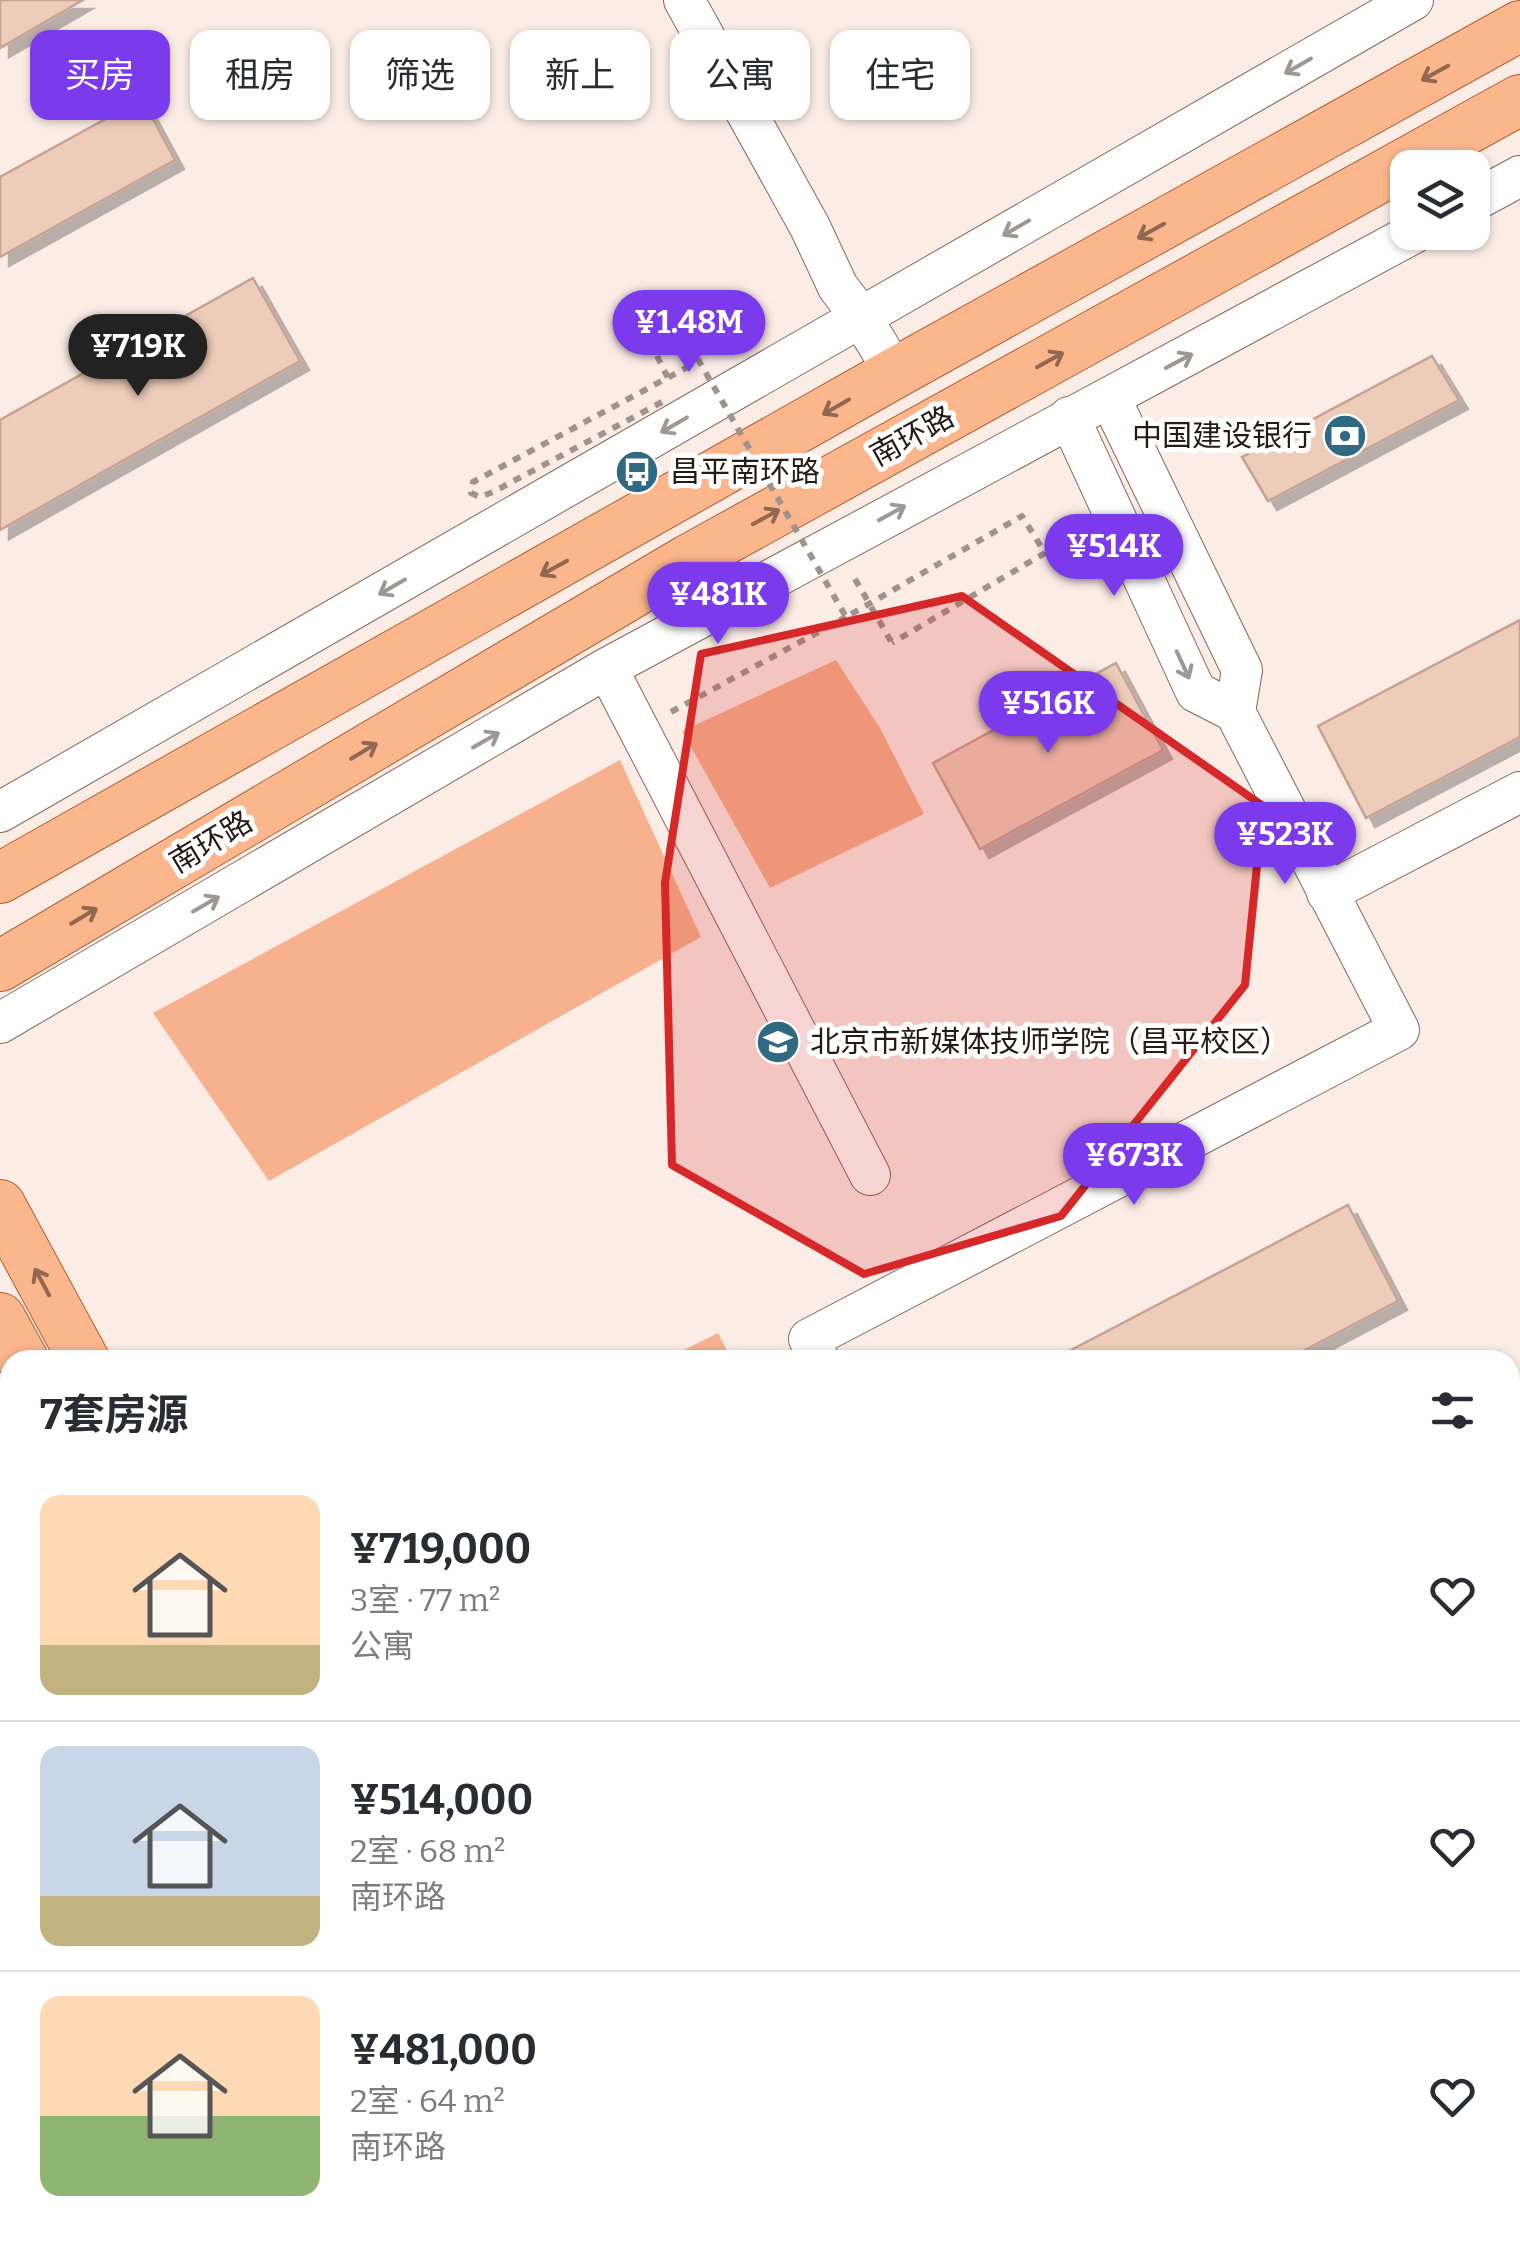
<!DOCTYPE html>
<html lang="zh">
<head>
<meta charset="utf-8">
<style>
  body { margin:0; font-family:Bitter,"Noto Sans SC",serif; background:#f7f7f7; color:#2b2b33; height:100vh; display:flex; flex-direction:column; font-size:38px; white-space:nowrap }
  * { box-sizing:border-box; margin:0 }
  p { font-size:32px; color:#7c7c81 }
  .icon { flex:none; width:55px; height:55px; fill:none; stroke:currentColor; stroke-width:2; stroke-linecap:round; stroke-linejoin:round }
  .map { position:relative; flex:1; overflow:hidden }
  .drawer { position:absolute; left:0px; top:1350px; width:1520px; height:892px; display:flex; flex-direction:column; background:#fff; border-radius:30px 30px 0 0; box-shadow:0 2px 8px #0004 }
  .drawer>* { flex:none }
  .guide { position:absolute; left:30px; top:30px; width:1000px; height:90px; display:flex; gap:20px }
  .buttons { position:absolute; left:1390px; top:150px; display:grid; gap:20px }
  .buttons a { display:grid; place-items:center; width:100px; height:100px; border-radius:20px; background:#fff; box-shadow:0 2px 8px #0004; font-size:50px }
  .price { position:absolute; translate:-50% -85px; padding:0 22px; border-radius:35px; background:#7c3aed; color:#fff; font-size:32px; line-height:65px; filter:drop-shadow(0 2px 5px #0008) }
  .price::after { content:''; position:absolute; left:50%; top:60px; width:30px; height:22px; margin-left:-15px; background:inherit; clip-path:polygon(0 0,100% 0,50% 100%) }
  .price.current { background:#222; color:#fff }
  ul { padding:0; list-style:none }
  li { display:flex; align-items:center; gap:30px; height:250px; padding:0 40px }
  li+li { border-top:2px solid #e1e1e2 }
  li span { display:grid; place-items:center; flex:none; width:280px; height:200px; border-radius:20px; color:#555 }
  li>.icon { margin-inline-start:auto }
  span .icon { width:120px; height:120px; fill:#fffc; stroke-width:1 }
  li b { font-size:42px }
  h2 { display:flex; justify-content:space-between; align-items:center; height:120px; padding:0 40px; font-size:42px }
  .pill { padding:0 35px; border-radius:20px; background:#fff; box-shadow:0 2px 8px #0004; font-size:35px; line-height:90px }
  .pill.current { background:#7c3aed; color:#fff }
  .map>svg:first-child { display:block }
  .green { fill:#f7b28d }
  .building { fill:#eeccba; stroke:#c4a392; stroke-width:2.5; filter:url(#shadow) }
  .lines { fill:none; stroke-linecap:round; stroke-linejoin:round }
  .minor-casing { stroke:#866858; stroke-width:42 }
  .major-casing { stroke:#af602f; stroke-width:52 }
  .path { stroke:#a0938d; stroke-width:6; stroke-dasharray:8 8; stroke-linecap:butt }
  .minor { stroke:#fff; stroke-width:40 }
  .major { stroke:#fbb68b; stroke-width:50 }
  .path-bridge { stroke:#a0938d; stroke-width:6; stroke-dasharray:8 8; stroke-linecap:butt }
  .oneway { stroke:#9d9895 }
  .oneway2 { stroke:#906850 }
  .marked { fill:#d62828; fill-opacity:0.2; stroke:#d62828; stroke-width:8; stroke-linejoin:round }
  .labels { text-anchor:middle; stroke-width:10; stroke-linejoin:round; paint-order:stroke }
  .street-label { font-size:30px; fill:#261a14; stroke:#fff }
  .poi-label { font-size:30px; fill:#261a14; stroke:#fff; text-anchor:start }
</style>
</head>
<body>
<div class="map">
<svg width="1520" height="2242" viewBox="0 0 1520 2242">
  <defs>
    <filter id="shadow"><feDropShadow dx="9" dy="9" stdDeviation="0" flood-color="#0004"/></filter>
  </defs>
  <rect width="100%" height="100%" fill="#fbede6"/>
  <path class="green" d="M 836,660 L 880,728 L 924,814 L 770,888 L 682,731 Z
    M 620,760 L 701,937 L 269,1181 L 153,1013 Z
    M 718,1333 L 732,1360 L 664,1360 Z"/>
  <path class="building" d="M 0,0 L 83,0 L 0,48 Z
    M 142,99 L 175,160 L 0,257 L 0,177 Z
    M 253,278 L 300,361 L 0,530 L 0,420 Z
    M 1432,356 L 1459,400 L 1268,501 L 1242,457 Z
    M 1520,620 L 1520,737 L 1366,818 L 1318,726 Z
    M 1116,663 L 1163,750 L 980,849 L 933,763 Z
    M 1348,1205 L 1398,1301 L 1286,1360 L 1052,1360 Z
    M 1520,1855 L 1520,1968 L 1510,1973 L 1510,1860 Z
    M 10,1975 L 10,2083 L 0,2088 L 0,1980 Z
    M 184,2232 L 225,2232 L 230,2242 L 166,2242 Z
    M 294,2232 L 380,2232 L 385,2242 L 300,2242 Z"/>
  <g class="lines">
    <g class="minor-casing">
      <path id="minor" d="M 684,0 L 810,227 L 838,287 L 861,317 L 895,373
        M 1472,202 L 1520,176
        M 1110,398 L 1242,670 L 1235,712
        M 607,668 L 870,1175
        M 0,812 L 1413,0
        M 1327,893 L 1520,792
        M 0,1023 L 607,668 L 1416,232
        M 819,1360 L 809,1339 L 1399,1030 L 1235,712 L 1196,692 L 1069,417
        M 1510,2116 L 1520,2111
        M 1269,2242 L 1288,2232"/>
    </g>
    <g class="major-casing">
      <path id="major" d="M 0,878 L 895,373 L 1520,26
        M 0,966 L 688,560 L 1520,100
        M 0,1205 L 84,1360
        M 0,1318 L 23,1360
        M 499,2232 L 504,2242
        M 552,2232 L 557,2242"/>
    </g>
    <path class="path" d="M 657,356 L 670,382
      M 855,579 L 892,643
      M 671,712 L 846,617"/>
    <use href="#minor" class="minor"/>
    <use href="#major" class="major"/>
    <path class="path-bridge" d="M 662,402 L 493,492 L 480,497 L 471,493 L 473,482 L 699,361 L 846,617 L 1022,516 L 1045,553 L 892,643"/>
  </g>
  <defs><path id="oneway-shaft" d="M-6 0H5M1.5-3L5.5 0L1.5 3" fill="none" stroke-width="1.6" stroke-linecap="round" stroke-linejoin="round" transform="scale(2.5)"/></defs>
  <g class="oneway">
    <use href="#oneway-shaft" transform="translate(1298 66) rotate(150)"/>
    <use href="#oneway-shaft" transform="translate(1016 228) rotate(150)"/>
    <use href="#oneway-shaft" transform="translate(1179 361) rotate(-28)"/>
    <use href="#oneway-shaft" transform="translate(674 425) rotate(150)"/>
    <use href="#oneway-shaft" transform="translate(892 513) rotate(-29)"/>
    <use href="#oneway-shaft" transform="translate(392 587) rotate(150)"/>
    <use href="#oneway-shaft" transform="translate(1183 665) rotate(65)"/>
    <use href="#oneway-shaft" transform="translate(486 740) rotate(-30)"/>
    <use href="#oneway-shaft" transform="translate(206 904) rotate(-30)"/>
  </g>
  <g class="oneway2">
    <use href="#oneway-shaft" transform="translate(1435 73) rotate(151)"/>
    <use href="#oneway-shaft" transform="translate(1151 231) rotate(151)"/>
    <use href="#oneway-shaft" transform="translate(1050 360) rotate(-29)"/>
    <use href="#oneway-shaft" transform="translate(836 407) rotate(150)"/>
    <use href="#oneway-shaft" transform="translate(766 517) rotate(-29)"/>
    <use href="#oneway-shaft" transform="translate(554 568) rotate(151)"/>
    <use href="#oneway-shaft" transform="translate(364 751) rotate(-31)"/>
    <use href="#oneway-shaft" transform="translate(84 916) rotate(-31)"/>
    <use href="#oneway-shaft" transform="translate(42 1282) rotate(-118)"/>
  </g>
  <path class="marked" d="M 962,596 L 1263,806 L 1245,985 L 1061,1216 L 864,1274 L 672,1165 L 665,883 L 701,654 Z"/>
  <defs>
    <g id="bank-disc" transform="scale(2.25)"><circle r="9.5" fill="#2f6982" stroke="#fff"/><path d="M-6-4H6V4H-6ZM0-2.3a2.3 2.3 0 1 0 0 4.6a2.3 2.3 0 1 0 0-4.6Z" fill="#fff"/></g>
    <g id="bus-disc" transform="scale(2.25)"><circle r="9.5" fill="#2f6982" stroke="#fff"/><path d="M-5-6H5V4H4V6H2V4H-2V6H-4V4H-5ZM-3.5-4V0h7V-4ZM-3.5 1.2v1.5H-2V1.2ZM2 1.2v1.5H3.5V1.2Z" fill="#fff"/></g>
    <g id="university-disc" transform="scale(2.25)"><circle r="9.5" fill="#2f6982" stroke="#fff"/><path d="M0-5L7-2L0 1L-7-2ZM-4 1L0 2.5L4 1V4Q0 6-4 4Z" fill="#fff"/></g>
  </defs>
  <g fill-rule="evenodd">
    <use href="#bank-disc" x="1345" y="436"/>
    <use href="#bus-disc" x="637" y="472"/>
    <use href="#university-disc" x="778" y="1042"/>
  </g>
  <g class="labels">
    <g class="street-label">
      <text transform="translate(912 436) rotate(-29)" y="10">南环路</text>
      <text transform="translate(211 842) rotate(-31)" y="10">南环路</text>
    </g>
    <g class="poi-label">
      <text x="1312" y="446" text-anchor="end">中国建设银行</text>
      <text x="670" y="482">昌平南环路</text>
      <text x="810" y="1052">北京市新媒体技师学院（昌平校区）</text>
    </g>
  </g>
</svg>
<div class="buttons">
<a><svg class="icon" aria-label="layers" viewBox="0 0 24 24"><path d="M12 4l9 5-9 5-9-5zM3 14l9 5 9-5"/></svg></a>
</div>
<b class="price" style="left:689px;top:375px">¥1.48M</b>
<b class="price current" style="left:138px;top:399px">¥719K</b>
<b class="price" style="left:1114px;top:599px">¥514K</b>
<b class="price" style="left:718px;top:647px">¥481K</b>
<b class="price" style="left:1048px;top:756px">¥516K</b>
<b class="price" style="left:1285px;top:887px">¥523K</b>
<b class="price" style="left:1134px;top:1208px">¥673K</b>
<div class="guide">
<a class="pill current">买房</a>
<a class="pill">租房</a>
<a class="pill">筛选</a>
<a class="pill">新上</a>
<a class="pill">公寓</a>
<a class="pill">住宅</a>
</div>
<section class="drawer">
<h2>7套房源<svg class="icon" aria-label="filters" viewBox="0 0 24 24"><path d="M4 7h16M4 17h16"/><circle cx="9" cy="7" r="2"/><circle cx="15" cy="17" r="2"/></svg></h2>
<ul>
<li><span style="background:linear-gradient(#ffd9b3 75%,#c2b280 0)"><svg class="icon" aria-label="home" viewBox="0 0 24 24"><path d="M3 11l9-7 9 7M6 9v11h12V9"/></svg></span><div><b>¥719,000</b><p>3室 · 77 m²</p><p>公寓</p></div><svg class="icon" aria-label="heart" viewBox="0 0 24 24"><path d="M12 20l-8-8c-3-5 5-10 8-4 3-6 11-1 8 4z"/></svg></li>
<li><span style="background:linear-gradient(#c9d6e8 75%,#c2b280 0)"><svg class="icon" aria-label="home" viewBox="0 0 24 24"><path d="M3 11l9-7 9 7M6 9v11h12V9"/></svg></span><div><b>¥514,000</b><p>2室 · 68 m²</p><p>南环路</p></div><svg class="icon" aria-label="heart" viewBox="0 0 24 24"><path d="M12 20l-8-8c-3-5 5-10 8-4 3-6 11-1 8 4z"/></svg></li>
<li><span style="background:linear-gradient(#ffd9b3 60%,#8fb573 0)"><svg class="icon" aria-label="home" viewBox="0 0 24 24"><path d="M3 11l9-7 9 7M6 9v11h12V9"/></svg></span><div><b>¥481,000</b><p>2室 · 64 m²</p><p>南环路</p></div><svg class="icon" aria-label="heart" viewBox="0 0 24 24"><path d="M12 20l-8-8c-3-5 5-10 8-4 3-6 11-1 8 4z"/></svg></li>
</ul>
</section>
</div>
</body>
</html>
